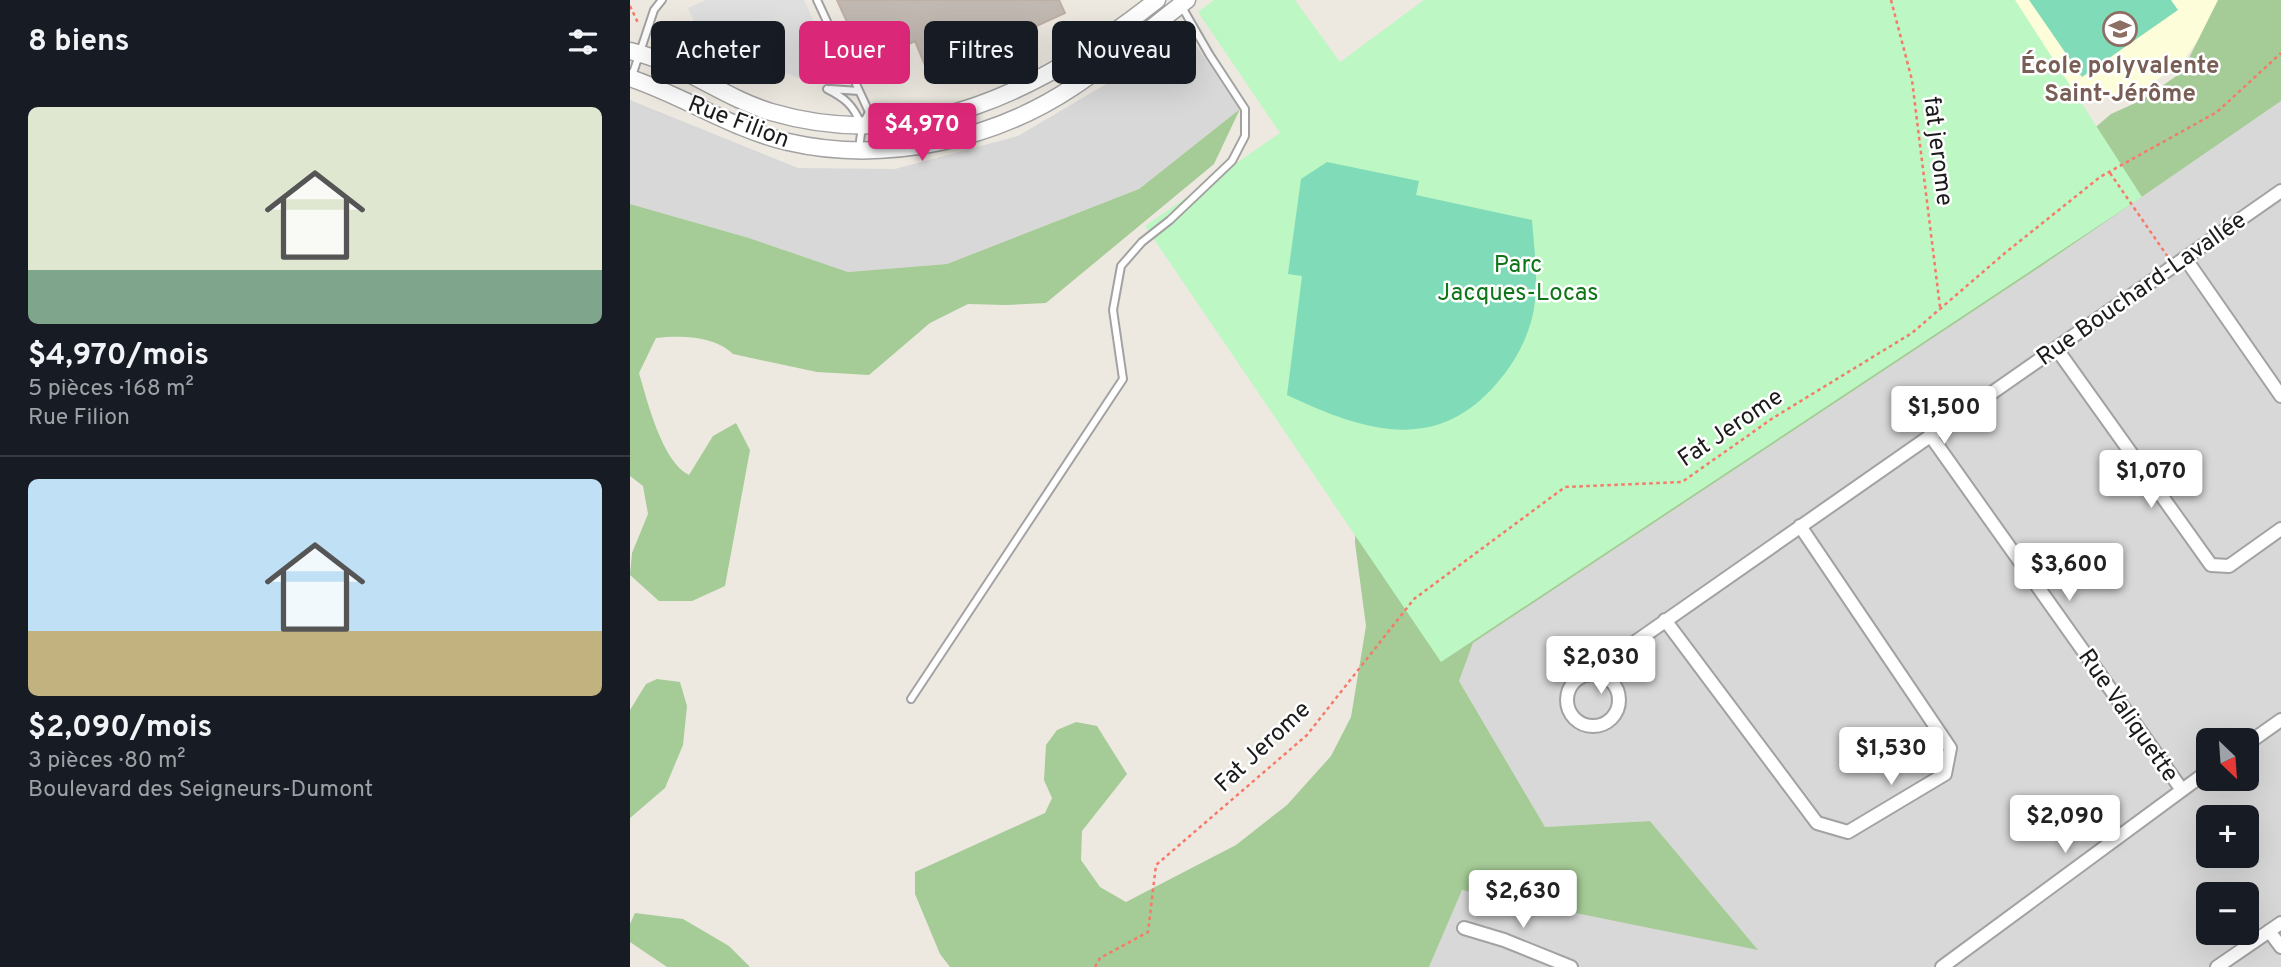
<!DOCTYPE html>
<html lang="fr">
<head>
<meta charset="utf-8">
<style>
  body { margin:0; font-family:Overpass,sans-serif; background:#242831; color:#f1f3f6; height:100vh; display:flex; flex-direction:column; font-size:26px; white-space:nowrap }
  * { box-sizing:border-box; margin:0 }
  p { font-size:23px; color:#9ea1a6 }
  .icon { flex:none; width:38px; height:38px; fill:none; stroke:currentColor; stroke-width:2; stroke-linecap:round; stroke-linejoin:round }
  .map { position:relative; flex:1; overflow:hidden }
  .drawer { display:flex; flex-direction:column; background:#171b24; width:630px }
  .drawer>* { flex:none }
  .hud { position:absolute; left:21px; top:21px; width:665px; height:63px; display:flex; gap:14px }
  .needle { width:46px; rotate:155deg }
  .tools { position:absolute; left:1566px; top:728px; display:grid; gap:14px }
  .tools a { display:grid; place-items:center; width:63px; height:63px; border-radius:10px; background:#171b24; box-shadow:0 7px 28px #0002; font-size:35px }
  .price { position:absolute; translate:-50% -60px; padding:0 16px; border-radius:7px; background:#fff; color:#222; font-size:23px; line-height:46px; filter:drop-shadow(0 2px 4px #0008) }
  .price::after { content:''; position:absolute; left:50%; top:42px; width:21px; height:16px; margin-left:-10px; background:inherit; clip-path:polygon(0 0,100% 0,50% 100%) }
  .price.selected { background:#db2777; color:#fff }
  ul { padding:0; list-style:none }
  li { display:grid; align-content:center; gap:14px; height:371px; padding:0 28px }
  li+li { border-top:2px solid #363941 }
  li span { display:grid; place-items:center; height:217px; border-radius:10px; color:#555 }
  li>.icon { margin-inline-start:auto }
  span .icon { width:126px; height:126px; fill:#fffc; stroke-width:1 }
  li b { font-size:30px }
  h2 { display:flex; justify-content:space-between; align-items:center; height:84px; padding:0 28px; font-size:30px }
  .chip { padding:0 24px; border-radius:10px; background:#171b24; box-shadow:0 7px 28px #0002; font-size:24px; line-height:63px }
  .chip.selected { background:#db2777; color:#fff }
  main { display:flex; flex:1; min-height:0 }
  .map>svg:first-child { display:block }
  .residential { fill:#d9d8d8; fill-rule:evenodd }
  .education { fill:#fdfed9 }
  .forest { fill:#a5cb96 }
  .park { fill:#bdf7c3 }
  .pitch { fill:#80dbb9 }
  .parking { fill:#dfdfdf }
  .building { fill:#c1b8b1; stroke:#beb0a4; stroke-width:2 }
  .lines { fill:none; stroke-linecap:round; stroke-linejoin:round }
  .service-casing { stroke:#a2a2a2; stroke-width:10 }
  .minor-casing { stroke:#a2a2a2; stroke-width:16 }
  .tertiary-casing { stroke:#a2a2a2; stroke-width:19 }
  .path { stroke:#f67969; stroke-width:2.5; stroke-dasharray:3.5 3.5; stroke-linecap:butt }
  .service { stroke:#fff; stroke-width:6 }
  .minor { stroke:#fff; stroke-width:12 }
  .tertiary { stroke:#fff; stroke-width:16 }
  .labels { text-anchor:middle; stroke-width:5; stroke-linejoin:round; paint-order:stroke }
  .education-label { font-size:24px; font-weight:bold; fill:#785e54; stroke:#fff }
  .street-label { font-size:24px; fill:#1b1b1b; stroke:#fff }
  .park-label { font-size:24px; fill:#0e7518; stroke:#fff }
</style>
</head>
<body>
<main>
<section class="drawer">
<h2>8 biens<svg class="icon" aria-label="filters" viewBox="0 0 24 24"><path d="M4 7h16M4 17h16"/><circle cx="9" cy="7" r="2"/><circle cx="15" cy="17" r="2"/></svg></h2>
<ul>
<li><span style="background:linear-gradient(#dfe7d0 75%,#7fa58c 0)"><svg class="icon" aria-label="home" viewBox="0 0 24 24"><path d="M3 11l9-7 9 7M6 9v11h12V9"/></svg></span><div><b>$4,970/mois</b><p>5 pièces · 168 m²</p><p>Rue Filion</p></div></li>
<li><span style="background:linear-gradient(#bfe0f5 70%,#c2b280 0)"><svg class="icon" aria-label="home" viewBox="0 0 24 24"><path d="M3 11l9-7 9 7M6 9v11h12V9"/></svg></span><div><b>$2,090/mois</b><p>3 pièces · 80 m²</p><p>Boulevard des Seigneurs-Dumont</p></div></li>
</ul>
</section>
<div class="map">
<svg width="1651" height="967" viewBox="0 0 1651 967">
  <rect width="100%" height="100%" fill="#ede9e1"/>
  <path class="residential" d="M 559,35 L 610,109 L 509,189 L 317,264 L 218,272 L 119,238 L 0,204 L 0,100 L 168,168 L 265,169 L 388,136 Z
    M 1651,101 L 1651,967 L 799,967 L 832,889 L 1127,949 L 1020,821 L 915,827 L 829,681 L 843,643 L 1413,265 ZM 1578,740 L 1617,740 L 1617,779 L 1578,779 ZM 1578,817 L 1617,817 L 1617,856 L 1578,856 ZM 1578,894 L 1617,894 L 1617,933 L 1578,933 Z"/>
  <path class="education" d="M 1385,0 L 1597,0 L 1556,57 L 1503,99 L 1444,94 Z"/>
  <path class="forest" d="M 1588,0 L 1651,0 L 1651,101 L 1413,265 L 843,643 L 829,681 L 915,827 L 1020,821 L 1128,950 L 832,890 L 799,967 L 320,967 L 310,954 L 285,894 L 285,872 L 415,813 L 422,798 L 414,780 L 416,745 L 427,730 L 446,722 L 467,726 L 497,774 L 452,831 L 451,860 L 470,887 L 496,902 L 606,845 L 657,805 L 701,756 L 721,717 L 736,626 L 725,543 L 726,511 L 1380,200 L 1481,114 L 1512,100 L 1552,72 Z
    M 610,109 L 584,164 L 416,303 L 376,305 L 338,304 L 300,323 L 239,375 L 187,372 L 103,354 C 85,336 51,335 26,338 L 9,373 C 17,400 32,462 59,475 L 83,436 L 106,423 L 120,450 L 95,586 L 62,601 L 29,601 L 0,575 L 2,553 L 18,514 L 13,486 L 0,476 L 0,204 L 119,238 L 218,272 L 317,264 L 509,189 Z
    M 27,679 L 50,682 L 57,706 L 53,745 L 35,788 L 0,818 L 0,710 L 16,684 Z
    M 5,913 L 53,919 L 99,946 L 120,967 L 37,967 L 0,942 L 0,924 Z"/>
  <path class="park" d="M 584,0 L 665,0 L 710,62 L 794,0 L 1385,0 L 1512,197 L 811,662 L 515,226 L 650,133 L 568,12 Z"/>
  <path class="pitch" d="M 1399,0 L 1541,0 L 1548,10 L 1452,77 Z
    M 697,162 L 789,181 L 786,195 L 902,220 C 904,247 908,274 905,301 C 902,331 887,360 867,383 C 805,456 731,430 657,395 L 672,276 L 658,274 L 671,179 Z"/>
  <path class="parking" d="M 76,0 L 174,0 L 215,88 L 178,81 L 91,51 L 79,56 L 58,8 Z"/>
  <path class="building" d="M 207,0 L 429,0 L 435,13 L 299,75 L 285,41 L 265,51 L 254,28 L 226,42 Z"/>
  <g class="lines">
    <g class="service-casing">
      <path id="service" d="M 187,0 L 239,112 L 232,126 L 229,149
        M 1,79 L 24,10 L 32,0
        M 197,89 C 215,98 223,105 231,124
        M 200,89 L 229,91
        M 281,699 L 493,379 L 483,310 L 491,266 L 512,242 L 540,220 L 602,161 L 615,136 L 615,109 L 579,54 L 552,7"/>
    </g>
    <g class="minor-casing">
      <path id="minor" d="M 1555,258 L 1651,396
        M 1426,348 L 1581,565 L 1599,566 L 1651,529
        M 1300,435 L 1552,790
        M 1035,620 L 1187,823 L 1218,832 L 1315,774 L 1320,748 L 1170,526
        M937 700a26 26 0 1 1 52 0a26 26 0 1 1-52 0Z
        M 958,675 L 1651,191
        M 1617,744 L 1651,720
        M 834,928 L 874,940 L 941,967
        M 1639,931 L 1651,947
        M 1312,967 L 1578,771
        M 1587,967 L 1651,923"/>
    </g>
    <g class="tertiary-casing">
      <path id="tertiary" d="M 0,51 C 50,62 92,97 141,112 C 288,155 414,89 527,0
        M 0,78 C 54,96 102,129 158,142 C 253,164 362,141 443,87 C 483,61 519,29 557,0"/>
    </g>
    <path class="path" d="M 1261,0 L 1282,80 L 1310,307
      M 0,6 L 9,25
      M 1480,173 L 1538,257
      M 465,967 L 470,958 L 518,932 L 526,865 L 677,735 L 784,599 L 935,487 L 1052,482 L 1143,418 L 1282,333 L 1375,253 L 1470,177 L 1587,112 L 1651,53"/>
    <use href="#service" class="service"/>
    <use href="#minor" class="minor"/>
    <use href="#tertiary" class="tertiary"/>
  </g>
  <defs>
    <g id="school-ring" transform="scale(1.75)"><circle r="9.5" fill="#fff" stroke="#8d6e63" stroke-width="1.5"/><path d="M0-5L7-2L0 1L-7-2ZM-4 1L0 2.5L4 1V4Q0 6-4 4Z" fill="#8d6e63"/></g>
  </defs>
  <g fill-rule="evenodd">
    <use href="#school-ring" x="1490" y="29"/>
  </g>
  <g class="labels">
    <g class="education-label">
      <text x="1490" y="73">École polyvalente<tspan x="1490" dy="28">Saint-Jérôme</tspan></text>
    </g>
    <g class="street-label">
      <text transform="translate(109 121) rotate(21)" y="8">Rue Filion</text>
      <text transform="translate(1309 151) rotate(83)" y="8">fat jerome</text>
      <text transform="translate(1511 288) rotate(-35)" y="8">Rue Bouchard-Lavallée</text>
      <text transform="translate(1100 427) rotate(-34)" y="8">Fat Jerome</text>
      <text transform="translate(1499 715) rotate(55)" y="8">Rue Valiquette</text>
      <text transform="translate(632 746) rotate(-43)" y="8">Fat Jerome</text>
    </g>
    <g class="park-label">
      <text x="888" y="272">Parc<tspan x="888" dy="28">Jacques-Locas</tspan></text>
    </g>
  </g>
</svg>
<div class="tools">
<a><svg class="needle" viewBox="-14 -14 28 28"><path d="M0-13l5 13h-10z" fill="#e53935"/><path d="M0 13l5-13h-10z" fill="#9ea1a6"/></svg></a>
<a>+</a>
<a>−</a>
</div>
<b class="price selected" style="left:292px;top:163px">$4,970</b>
<b class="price" style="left:1314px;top:446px">$1,500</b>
<b class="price" style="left:1521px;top:510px">$1,070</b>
<b class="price" style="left:1439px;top:603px">$3,600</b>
<b class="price" style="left:971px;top:696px">$2,030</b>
<b class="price" style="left:1261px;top:787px">$1,530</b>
<b class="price" style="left:1435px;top:855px">$2,090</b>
<b class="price" style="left:893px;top:930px">$2,630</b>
<div class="hud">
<a class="chip">Acheter</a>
<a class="chip selected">Louer</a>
<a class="chip">Filtres</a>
<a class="chip">Nouveau</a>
</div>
</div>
</main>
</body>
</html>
